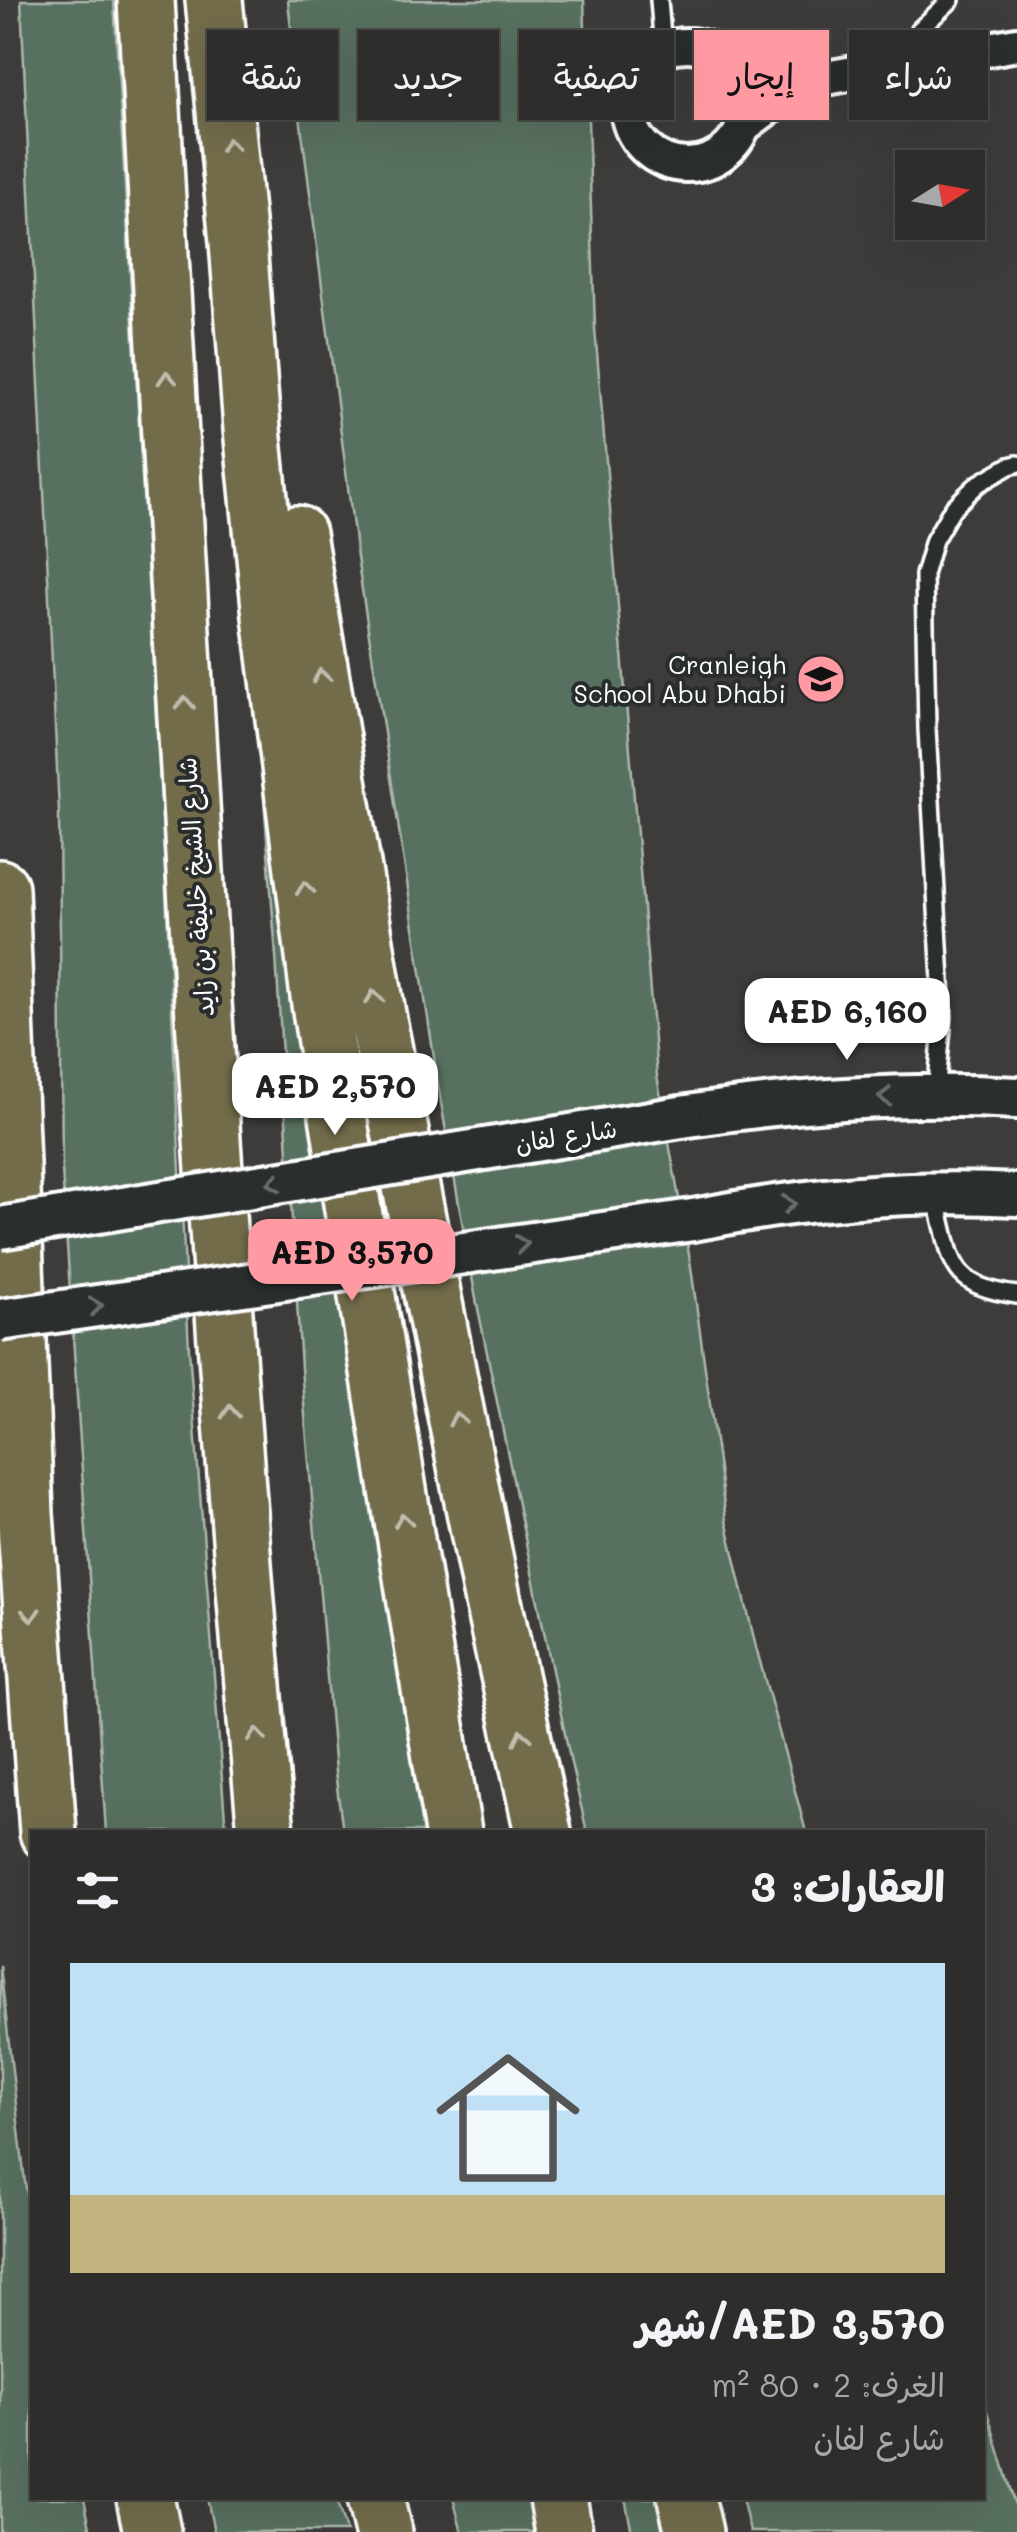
<!DOCTYPE html>
<html lang="ar">
<head>
<meta charset="utf-8">
<style>
  body { margin:0; font-family:Mali,"Playpen Sans Arabic",sans-serif; background:#363534; color:#f1f3f6; direction:rtl; height:100vh; display:flex; flex-direction:column; font-size:38px; white-space:nowrap }
  * { box-sizing:border-box; margin:0 }
  p { font-size:32px; color:#a7a8a9 }
  .icon { flex:none; width:55px; height:55px; fill:none; stroke:currentColor; stroke-width:2; stroke-linecap:round; stroke-linejoin:round }
  .map { position:relative; flex:1; overflow:hidden; direction:ltr }
  .sheet { position:absolute; left:30px; top:1830px; width:955px; height:670px; display:flex; flex-direction:column; background:#2e2d2c; border-radius:0px; box-shadow:0 10px 40px #0002,0 0 0 2px #494948; direction:rtl }
  .sheet>* { flex:none }
  .hud { position:absolute; left:30px; top:30px; width:958px; height:90px; direction:rtl; display:flex; gap:20px }
  .needle { width:65px; rotate:79deg }
  .tools { position:absolute; left:895px; top:150px; display:grid; gap:20px }
  .tools a { display:grid; place-items:center; width:90px; height:90px; border-radius:0px; background:#2e2d2c; box-shadow:0 10px 40px #0002,0 0 0 2px #494948; font-size:50px }
  .price { position:absolute; translate:-50% -85px; padding:0 22px; border-radius:20px; background:#fff; color:#222; font-size:32px; line-height:65px; filter:drop-shadow(0 2px 5px #0008) }
  .price::after { content:''; position:absolute; left:50%; top:60px; width:30px; height:22px; margin-left:-15px; background:inherit; clip-path:polygon(0 0,100% 0,50% 100%) }
  .price.current { background:#ff9aa2; color:#111 }
  ul { padding:0; list-style:none }
  li { display:grid; align-content:center; gap:20px; height:530px; padding:0 40px }
  li span { display:grid; place-items:center; height:310px; border-radius:0px; color:#555 }
  li>.icon { margin-inline-start:auto }
  span .icon { width:180px; height:180px; fill:#fffc; stroke-width:1 }
  li b { font-size:42px }
  h2 { display:flex; justify-content:space-between; align-items:center; height:120px; padding:0 40px; font-size:42px }
  .pill { padding:0 35px; border-radius:0px; background:#2e2d2c; box-shadow:0 10px 40px #0002,0 0 0 2px #494948; font-size:35px; line-height:90px }
  .pill.current { background:#ff9aa2; color:#111 }
  .map>svg:first-child { display:block }
  .green { fill:#58705e; stroke:#acb8ae; stroke-width:2.5 }
  .lines { fill:none; stroke-linecap:round; stroke-linejoin:round }
  .service-casing { stroke:#fff; stroke-width:22 }
  .minor-casing { stroke:#fff; stroke-width:40 }
  .tertiary-casing { stroke:#fff; stroke-width:48 }
  .motorway-casing { stroke:#fff; stroke-width:62 }
  .service { stroke:#2a2d2e; stroke-width:15 }
  .minor { stroke:#2a2d2e; stroke-width:32 }
  .tertiary { stroke:#2a2d2e; stroke-width:40 }
  .motorway { stroke:#726c4b; stroke-width:55 }
  .tertiary-bridge-casing { stroke:#fff; stroke-width:48; stroke-linecap:butt }
  .tertiary-bridge { stroke:#2a2d2e; stroke-width:40 }
  .oneway { stroke:#c0bdae }
  .oneway2 { stroke:#6a6c6d }
  .labels { text-anchor:middle; stroke-width:8; stroke-linejoin:round; paint-order:stroke }
  .poi-label { font-size:25px; fill:#fff; stroke:#2a2d2e; text-anchor:end }
  .street-label { font-size:25px; fill:#fff; stroke:#2a2d2e }
</style>
</head>
<body>
<div class="map">
<svg width="1017" height="2532" viewBox="0 0 1017 2532">
  <rect width="100%" height="100%" fill="#3e3c3a"/>
  <filter id="ink" filterUnits="userSpaceOnUse"><feTurbulence type="fractalNoise" baseFrequency=".01" numOctaves="2"/><feDisplacementMap in="SourceGraphic" scale="20" xChannelSelector="R" yChannelSelector="G"/><feConvolveMatrix kernelMatrix="1 2 1 2 8 2 1 2 1" color-interpolation-filters="sRGB"/></filter>
  <g filter="url(#ink)">
    <path class="green" d="M 21,0 L 114,0 L 164,853 L 189,1350 L 226,1832 L 106,1832 L 62,1170 L 59,812 Z
      M 288,0 L 584,0 L 595,328 L 657,1076 L 690,1260 L 726,1520 L 755,1643 L 806,1832 L 587,1832 L 571,1763 L 475,1294 L 441,1103 L 357,557 L 301,124 Z
      M 260,747 L 436,1832 L 343,1832 L 335,1772 L 301,1368 L 276,956 Z
      M 0,1966 L 25,2182 L 32,2222 L 32,2498 L 84,2498 L 91,2532 L 0,2532 Z
      M 983,2398 L 1017,2512 L 1017,2532 L 750,2532 L 742,2498 L 982,2498 Z
      M 207,2498 L 336,2498 L 346,2532 L 214,2532 Z
      M 453,2498 L 544,2498 L 549,2532 L 462,2532 Z
      M 625,2498 L 664,2498 L 671,2532 L 632,2532 Z"/>
    <g class="lines">
      <g class="service-casing">
        <path id="service" d="M 659,0 L 663,49
          M 900,62 L 919,30 L 951,0
          M 936,1095 L 943,1017 L 927,729 L 924,575 L 934,540 L 952,509 L 978,484 L 1009,466 L 1017,464
          M 936,1198 C 953,1257 944,1286 1017,1295"/>
      </g>
      <g class="minor-casing">
        <path id="minor" d="M627 105a60 60 0 1 1 120 0a60 60 0 1 1-120 0Z
          M 721,54 L 826,78
          M 746,124 L 770,106 L 826,78 L 1017,44"/>
      </g>
      <g class="tertiary-casing">
        <path id="tertiary" d="M 681,1117 C 792,1100 905,1091 1017,1098
          M 693,1220 C 799,1199 909,1189 1017,1195"/>
      </g>
      <g class="motorway-casing">
        <path id="motorway" d="M 146,0 C 180,611 210,1223 266,1832
          M 214,0 L 238,242 L 252,429 L 271,616 L 320,1004 L 453,1832
          M 297,534 L 378,1020 L 491,1592 L 543,1832
          M 0,888 L 25,1514 L 48,1832
          M 145,2498 L 152,2532
          M 375,2498 L 383,2532
          M 558,2498 L 564,2532
          M 686,2498 L 694,2532"/>
      </g>
      <use href="#service" class="service"/>
      <use href="#minor" class="minor"/>
      <use href="#tertiary" class="tertiary"/>
      <use href="#motorway" class="motorway"/>
      <g class="tertiary-bridge-casing">
        <path id="tertiary-bridge" d="M 0,1228 L 681,1117
          M 0,1320 L 693,1220"/>
      </g>
      <use href="#tertiary-bridge" class="tertiary-bridge"/>
    </g>
    <defs><path id="oneway-chevron" d="M-2-3.5L2.5 0L-2 3.5" fill="none" stroke-width="1.6" stroke-linecap="round" stroke-linejoin="round" transform="scale(2.5)"/></defs>
    <g class="oneway">
      <use href="#oneway-chevron" transform="translate(229 145) rotate(-96)"/>
      <use href="#oneway-chevron" transform="translate(167 378) rotate(-93)"/>
      <use href="#oneway-chevron" transform="translate(321 676) rotate(-100)"/>
      <use href="#oneway-chevron" transform="translate(185 703) rotate(-93)"/>
      <use href="#oneway-chevron" transform="translate(305 888) rotate(-97)"/>
      <use href="#oneway-chevron" transform="translate(374 997) rotate(-99)"/>
      <use href="#oneway-chevron" transform="translate(230 1412) rotate(-94)"/>
      <use href="#oneway-chevron" transform="translate(457 1419) rotate(-101)"/>
      <use href="#oneway-chevron" transform="translate(403 1520) rotate(-99)"/>
      <use href="#oneway-chevron" transform="translate(31 1615) rotate(86)"/>
      <use href="#oneway-chevron" transform="translate(257 1735) rotate(-95)"/>
      <use href="#oneway-chevron" transform="translate(522 1737) rotate(-102)"/>
    </g>
    <g class="oneway2">
      <use href="#oneway-chevron" transform="translate(885 1097) rotate(178)"/>
      <use href="#oneway-chevron" transform="translate(274 1183) rotate(171)"/>
      <use href="#oneway-chevron" transform="translate(789 1204) rotate(-6)"/>
      <use href="#oneway-chevron" transform="translate(522 1244) rotate(-8)"/>
      <use href="#oneway-chevron" transform="translate(96 1306) rotate(-8)"/>
    </g>
  </g>
  <defs>
    <g id="school-disc" transform="scale(2.5)"><circle r="9.5" fill="#ff9aa2" stroke="#2a2d2e"/><path d="M0-5L7-2L0 1L-7-2ZM-4 1L0 2.5L4 1V4Q0 6-4 4Z" fill="#111"/></g>
  </defs>
  <g fill-rule="evenodd">
    <use href="#school-disc" x="821" y="679"/>
  </g>
  <g class="labels">
    <g class="poi-label">
      <text x="786" y="674">Cranleigh<tspan x="786" dy="29">School Abu Dhabi</tspan></text>
    </g>
    <g class="street-label">
      <text transform="translate(196 887) rotate(-94)" y="9">شارع الشيخ خليفة بن زايد</text>
      <text transform="translate(566 1136) rotate(-9)" y="9">شارع لفان</text>
    </g>
  </g>
</svg>
<div class="tools">
<a><svg class="needle" viewBox="-14 -14 28 28"><path d="M0-13l5 13h-10z" fill="#e53935"/><path d="M0 13l5-13h-10z" fill="#a7a8a9"/></svg></a>
</div>
<b class="price" style="left:847px;top:1063px">AED 6,160</b>
<b class="price" style="left:335px;top:1138px">AED 2,570</b>
<b class="price current" style="left:352px;top:1304px">AED 3,570</b>
<div class="hud">
<a class="pill">شراء</a>
<a class="pill current">إيجار</a>
<a class="pill">تصفية</a>
<a class="pill">جديد</a>
<a class="pill">شقة</a>
</div>
<section class="sheet">
<h2>العقارات: 3<svg class="icon" aria-label="filters" viewBox="0 0 24 24"><path d="M4 7h16M4 17h16"/><circle cx="9" cy="7" r="2"/><circle cx="15" cy="17" r="2"/></svg></h2>
<ul>
<li><span style="background:linear-gradient(#bfe0f5 75%,#c2b280 0)"><svg class="icon" aria-label="home" viewBox="0 0 24 24"><path d="M3 11l9-7 9 7M6 9v11h12V9"/></svg></span><div><b>AED 3,570/شهر</b><p>الغرف: 2 · 80 m²</p><p>شارع لفان</p></div></li>
</ul>
</section>
</div>
</body>
</html>
